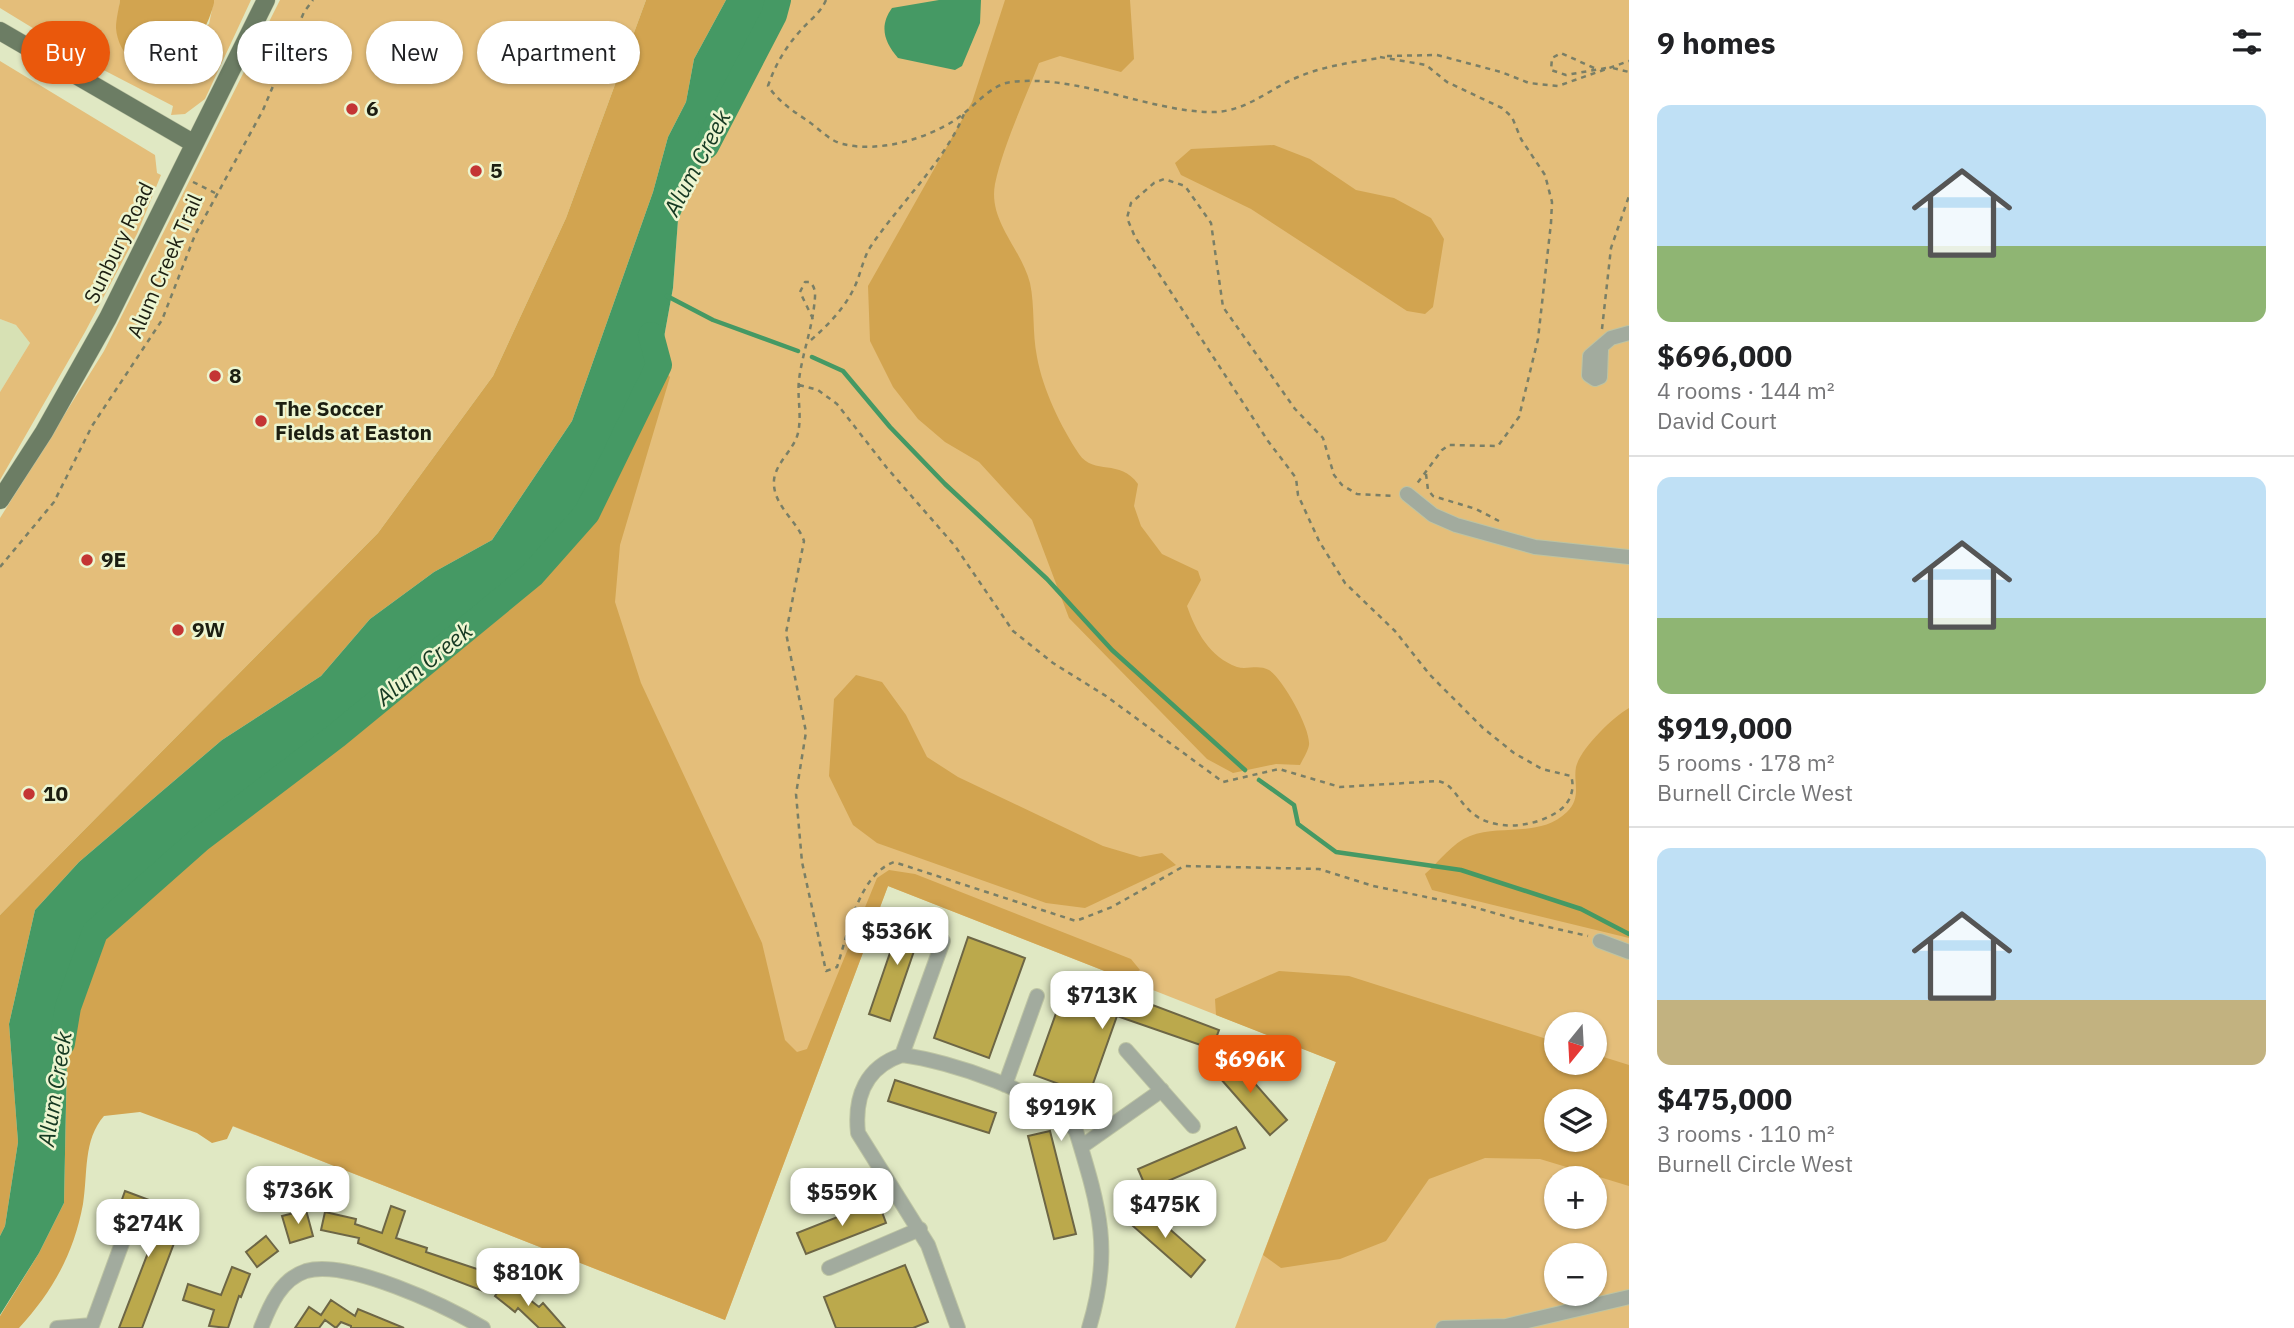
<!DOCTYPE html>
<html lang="en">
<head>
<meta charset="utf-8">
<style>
  body { margin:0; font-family:"IBM Plex Sans",sans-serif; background:#f2f2f2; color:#202124; height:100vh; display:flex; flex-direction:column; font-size:26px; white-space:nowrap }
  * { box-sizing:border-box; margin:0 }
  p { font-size:23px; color:#757577 }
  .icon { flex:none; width:38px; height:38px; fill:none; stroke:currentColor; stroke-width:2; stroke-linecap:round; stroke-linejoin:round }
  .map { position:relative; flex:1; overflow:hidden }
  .details { display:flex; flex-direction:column; background:#fff; width:665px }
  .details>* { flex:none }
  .banner { position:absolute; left:21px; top:21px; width:665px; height:63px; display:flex; gap:14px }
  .needle { width:46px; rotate:198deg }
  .controls { position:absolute; left:1544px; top:1012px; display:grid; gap:14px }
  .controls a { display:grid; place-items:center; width:63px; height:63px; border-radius:50%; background:#fff; box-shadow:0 2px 5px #0004; font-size:35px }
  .price { position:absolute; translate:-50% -60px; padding:0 16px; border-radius:14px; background:#fff; color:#222; font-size:23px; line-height:46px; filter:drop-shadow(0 2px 4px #0008) }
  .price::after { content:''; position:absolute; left:50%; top:42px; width:21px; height:16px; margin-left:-10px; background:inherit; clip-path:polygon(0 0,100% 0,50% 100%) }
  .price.selected { background:#ea580c; color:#fff }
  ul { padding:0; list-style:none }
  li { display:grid; align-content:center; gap:14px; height:371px; padding:0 28px }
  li+li { border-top:2px solid #e0e0e0 }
  li span { display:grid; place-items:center; height:217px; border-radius:14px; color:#555 }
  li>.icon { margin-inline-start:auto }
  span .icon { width:126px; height:126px; fill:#fffc; stroke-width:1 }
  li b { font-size:30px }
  h2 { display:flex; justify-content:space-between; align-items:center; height:84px; padding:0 28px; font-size:30px }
  .pill { padding:0 24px; border-radius:32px; background:#fff; box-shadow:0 2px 5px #0004; font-size:24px; line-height:63px }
  .pill.selected { background:#ea580c; color:#fff }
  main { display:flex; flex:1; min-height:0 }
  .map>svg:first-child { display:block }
  .built { fill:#d7e1b4 }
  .green { fill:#e4be7a; fill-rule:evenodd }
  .forest { fill:#d2a450; fill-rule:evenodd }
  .water { fill:#459964 }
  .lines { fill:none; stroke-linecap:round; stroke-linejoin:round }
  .stream { stroke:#459964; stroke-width:4.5 }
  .river { stroke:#459964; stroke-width:26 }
  .building { fill:#bba94c; stroke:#6d6645; stroke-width:2 }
  .minor-casing { stroke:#bdc4a3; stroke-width:16 }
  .major-casing { stroke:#bdc4a3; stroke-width:19 }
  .path { stroke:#7a7f66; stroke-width:2.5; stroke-dasharray:5 5; stroke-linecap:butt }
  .minor { stroke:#a2ab9e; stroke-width:14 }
  .major { stroke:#6c7d64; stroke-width:18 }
  .poi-dot { fill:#c43534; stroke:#edf5d0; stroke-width:2.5 }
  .labels { text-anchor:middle; stroke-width:5; stroke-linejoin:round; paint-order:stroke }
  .poi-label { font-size:21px; font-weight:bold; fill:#1c1e11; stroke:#edf5d0; text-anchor:start }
  .street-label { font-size:21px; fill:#1c1e11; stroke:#edf5d0 }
  .water-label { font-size:23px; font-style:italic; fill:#153922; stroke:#edf5d0 }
</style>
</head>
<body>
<main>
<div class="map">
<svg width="1629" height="1328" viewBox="0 0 1629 1328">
  <rect width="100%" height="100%" fill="#e0e8c3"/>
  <path class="built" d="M 0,319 L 16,325 L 30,343 L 0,392 Z"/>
  <path class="green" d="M 0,0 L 120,0 C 116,31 118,43 138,68 L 209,24 L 214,0 L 251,0 L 205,99 L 185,114 L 171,115 L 173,106 L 90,63 L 0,8 Z
    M 280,0 L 646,0 L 566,218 L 493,376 L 378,533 L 0,915 L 0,518 L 104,351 Z
    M 786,0 L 1629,0 L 1629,1328 L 1235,1328 L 1336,1062 L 888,886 L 725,1320 L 67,1061 L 199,840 L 336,736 L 360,702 L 466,615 L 532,575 L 659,365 L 673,288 L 678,220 L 723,116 L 774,15 ZM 1556,1024 L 1594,1024 L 1594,1062 L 1556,1062 ZM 1556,1101 L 1594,1101 L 1594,1139 L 1556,1139 ZM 1556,1178 L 1594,1178 L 1594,1216 L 1556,1216 ZM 1556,1255 L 1594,1255 L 1594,1293 L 1556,1293 Z
    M 0,61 L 155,155 L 157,173 L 161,175 L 137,234 L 85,332 L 0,480 L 0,392 L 30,343 L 16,325 L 0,319 Z"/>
  <path class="forest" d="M 120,0 L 214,0 L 214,3 C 206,34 190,52 168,75 C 142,76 118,55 116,28 C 116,19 119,8 120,0 Z
    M 646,0 L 726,0 L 694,59 L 686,102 L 668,137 L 653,192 L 572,421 L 492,540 L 434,572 L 370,619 L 321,676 L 222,740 L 79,862 L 35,910 L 9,1024 L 18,1142 L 5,1226 L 0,1236 L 0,915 L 378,533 L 493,376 L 566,218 Z
    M 1005,0 L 1130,0 L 1134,59 L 1121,72 L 1060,56 L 1039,63 C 1025,99 1003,146 995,184 C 988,221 1021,248 1030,283 C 1035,306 1032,333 1037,357 C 1043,390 1061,427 1079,454 C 1094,476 1120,458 1138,484 L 1134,506 L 1141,526 L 1162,554 L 1198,571 L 1201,580 L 1187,606 C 1196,632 1210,657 1237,667 C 1247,670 1258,664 1269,670 C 1283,679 1311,729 1309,745 C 1308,751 1303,759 1300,765 L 1276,764 L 1233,773 L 1207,759 L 1069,618 L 1032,520 L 979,462 L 945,442 L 918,419 L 893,387 L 870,341 L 868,286 L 972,102 Z
    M 1274,145 L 1310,159 L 1356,190 L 1394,198 L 1431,218 L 1444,239 L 1433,307 L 1425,314 L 1407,311 L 1251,209 L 1181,175 L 1175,163 L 1191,149 Z
    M 659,365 L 670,377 L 620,545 L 615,602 L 641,683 L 762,943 L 785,1040 L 797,1052 L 807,1049 L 877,878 L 889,870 L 915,874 L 1131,959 L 1140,970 L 1125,979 L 888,886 L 725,1320 L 233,1126 L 227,1139 L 212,1143 L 197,1133 L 140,1112 L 104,1116 C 83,1140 88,1173 83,1204 C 74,1253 53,1291 19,1328 L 0,1328 L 0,1316 L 39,1253 L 64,1203 L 68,1007 L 95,932 L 199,840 L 336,736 L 360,702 L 466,615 L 532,575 L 587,513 Z
    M 856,675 L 882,682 L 906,715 L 927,757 L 958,777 L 1103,846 L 1140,857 L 1162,853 L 1176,865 L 1085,908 L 1046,903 L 877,843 L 853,825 L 829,776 L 834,699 Z
    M 1629,708 L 1629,938 L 1432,890 L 1425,874 C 1440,861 1452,843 1470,836 C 1501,824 1540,838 1567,812 C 1582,797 1573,783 1576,767 C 1581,748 1612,718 1629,708 Z
    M 1279,971 L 1349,976 L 1556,1042 L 1556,1062 L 1594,1062 L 1594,1054 L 1629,1065 L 1629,1186 L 1540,1159 L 1485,1158 L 1429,1179 L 1386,1241 L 1340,1259 L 1281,1268 L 1263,1255 L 1336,1062 L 1216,1015 L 1215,999 ZM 1556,1101 L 1594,1101 L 1594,1139 L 1556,1139 Z"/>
  <path class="water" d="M 726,0 L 786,0 L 774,15 L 723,116 L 678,220 L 673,288 L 659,365 L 587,513 L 532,575 L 466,615 L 360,702 L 336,736 L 199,840 L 95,932 L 68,1007 L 64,1203 L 39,1253 L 0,1315 L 0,1236 L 5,1226 L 18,1142 L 9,1024 L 35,910 L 79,862 L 222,740 L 321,676 L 370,619 L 434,572 L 492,540 L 572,421 L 653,192 L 668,137 L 686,102 L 694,59 Z
    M 939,0 L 981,0 L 980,23 L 962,66 L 955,70 L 898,58 C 884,42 879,26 892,8 Z"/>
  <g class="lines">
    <path class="stream" d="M 667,296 L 713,320 L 798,351
      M 812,357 L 843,371 L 890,427 L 945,484 L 1047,579 L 1112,650 L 1245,770
      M 1259,780 L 1294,805 L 1298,824 L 1336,852 L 1461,870 L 1581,909 L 1629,934"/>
    <path class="river" d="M 706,146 L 774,15 L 778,0
      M 62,1043 L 68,1007 L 95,932 L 199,840 L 336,736 L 532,575 L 587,513 L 659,365 L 651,335"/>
  </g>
  <path class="building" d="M 904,912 L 925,919 L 890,1021 L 869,1014 Z
    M 968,937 L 1025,958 L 989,1058 L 934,1038 Z
    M 1070,974 L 1219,1030 L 1212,1049 L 1117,1016 L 1089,1095 L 1034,1075 Z
    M 1230,1055 L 1287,1120 L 1270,1135 L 1213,1070 Z
    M 895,1080 L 996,1113 L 989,1133 L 888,1101 Z
    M 1236,1127 L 1245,1148 L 1147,1190 L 1138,1169 Z
    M 1050,1131 L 1076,1234 L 1054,1239 L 1028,1136 Z
    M 125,1191 L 168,1207 L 162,1224 L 179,1230 L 142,1328 L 119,1328 L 159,1224 L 119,1208 Z
    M 878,1201 L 886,1223 L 806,1254 L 797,1233 Z
    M 1140,1203 L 1205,1260 L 1191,1277 L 1125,1219 Z
    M 391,1206 L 405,1211 L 396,1238 L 427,1248 L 426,1252 L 489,1273 L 483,1291 L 358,1243 L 359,1238 L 321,1230 L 325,1212 L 356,1219 L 355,1224 L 382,1233 Z
    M 306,1210 L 313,1236 L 290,1243 L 282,1216 Z
    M 266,1236 L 278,1251 L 257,1267 L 246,1252 Z
    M 905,1265 L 928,1322 L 913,1328 L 836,1328 L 824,1297 Z
    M 232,1267 L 250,1274 L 241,1297 L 239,1296 L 228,1328 L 209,1326 L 214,1310 L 183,1300 L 188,1284 L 221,1295 Z
    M 506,1281 L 539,1307 L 543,1303 L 565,1328 L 539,1328 L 518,1308 L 515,1312 L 495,1296 Z
    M 331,1300 L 355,1316 L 358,1309 L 404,1328 L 351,1328 L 351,1326 L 341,1322 L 336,1328 L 325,1320 L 319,1328 L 295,1328 L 309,1307 L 321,1315 Z"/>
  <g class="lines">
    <g class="minor-casing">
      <path id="minor" d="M 1601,350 L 1600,377 L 1595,379 L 1589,375 L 1590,356 L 1611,338 L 1629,333
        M 1407,494 L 1433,515 L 1456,525 L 1535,547 L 1629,557
        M 1600,941 L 1629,952
        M 1126,1050 L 1193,1126
        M 902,1055 L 943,941
        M 1005,1085 L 1037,996
        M 1081,1147 L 1162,1090
        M 829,1268 L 920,1229
        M 57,1328 L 92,1325
        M 91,1328 L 125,1235
        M 261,1328 C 270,1305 281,1279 306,1271 C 348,1259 446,1306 483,1328
        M 958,1328 L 928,1245 L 858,1133 C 854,1096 866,1067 902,1055 C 949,1061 1048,1093 1076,1131 C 1099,1207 1113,1250 1089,1328
        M 1443,1328 L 1506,1326 L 1629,1297"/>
    </g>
    <g class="major-casing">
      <path id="major" d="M 0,31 L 193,143
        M 0,500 L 44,432 L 108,318 L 266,0"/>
    </g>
    <path class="path" d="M 826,0 C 821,12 810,20 802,29 C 786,46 775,65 768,86 C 779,102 793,111 808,121 C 818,128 831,142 843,144 C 878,153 926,139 955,120 C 972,109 991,84 1011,82 C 1076,74 1148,111 1210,112 C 1245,113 1267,90 1298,77 C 1324,66 1352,62 1380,58
      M 1387,56 L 1437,55 L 1501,72 L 1529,83 L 1558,86 L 1629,61
      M 1380,57 L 1426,65 L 1447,82 L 1502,108 L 1512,117 L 1521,139 L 1545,175 L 1552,202 L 1551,223 L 1538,339 L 1519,417 L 1498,446 L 1449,445 L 1442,450 L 1416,485
      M 1594,68 L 1561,53 L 1552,58 L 1551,70 L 1566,75 L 1606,68
      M 1613,68 L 1629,72
      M 193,182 L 215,193
      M 813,319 L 800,292 L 805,282 L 810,282 C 817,289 815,297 814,307 C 811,332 802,355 799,380 C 797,398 802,415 798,433 C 794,450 776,462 774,480 C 772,505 797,520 804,541 L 786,633 L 806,732 L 796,794 L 802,862 L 826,971 L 837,967 C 848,934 858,875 894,862 L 1076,921 L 1112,907 L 1184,866 L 1319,869 L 1373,886 L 1470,906 L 1522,921 L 1588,936
      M 1602,329 L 1611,248 L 1629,196
      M 811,340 C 829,324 845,308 855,286 C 861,273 863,258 871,246 C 900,203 945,161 964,114
      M 799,385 L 818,390 L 837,404 L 887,468 L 955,546 L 1013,631 L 1053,663 L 1106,696 L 1223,782 L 1279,769 L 1340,787 L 1438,781 C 1453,784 1458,800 1469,810 C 1491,833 1536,828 1560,810 C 1571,802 1575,788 1571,776 L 1542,769 L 1514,753 L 1483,728 L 1430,675 L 1395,631 L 1345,583 L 1319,541 L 1298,495 L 1296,478 L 1268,441 L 1135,237 L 1127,218 L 1131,203 L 1154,183 L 1164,179 L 1185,186 L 1211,223 L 1223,307 L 1295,409 L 1323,438 L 1334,475 L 1342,485 L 1357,494 L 1393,496
      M 1426,474 L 1428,490 L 1433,496 L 1476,509 L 1499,521
      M 0,567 L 54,502 L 92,426 L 162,320 L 195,235 L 263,110 L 304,12 L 313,0"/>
    <use href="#minor" class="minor"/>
    <use href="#major" class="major"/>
  </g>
  <g class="poi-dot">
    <circle cx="352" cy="109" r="7"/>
    <circle cx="476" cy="171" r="7"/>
    <circle cx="215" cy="376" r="7"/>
    <circle cx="261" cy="421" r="7"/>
    <circle cx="87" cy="560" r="7"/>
    <circle cx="178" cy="630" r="7"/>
    <circle cx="29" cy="794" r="7"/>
  </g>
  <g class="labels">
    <g class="poi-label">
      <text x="366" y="116">6</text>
      <text x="490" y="178">5</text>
      <text x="229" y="383">8</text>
      <text x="275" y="416">The Soccer<tspan x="275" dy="24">Fields at Easton</tspan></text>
      <text x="101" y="567">9E</text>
      <text x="192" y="637">9W</text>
      <text x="43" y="801">10</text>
    </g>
    <g class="street-label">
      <text transform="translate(119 243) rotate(-64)" y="7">Sunbury Road</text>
      <text transform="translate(165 266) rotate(-66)" y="7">Alum Creek Trail</text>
    </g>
    <g class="water-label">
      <text transform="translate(697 163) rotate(-62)" y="8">Alum Creek</text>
      <text transform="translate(424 664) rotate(-39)" y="8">Alum Creek</text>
      <text transform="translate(55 1089) rotate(-81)" y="8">Alum Creek</text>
    </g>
  </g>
</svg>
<div class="controls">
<a><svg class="needle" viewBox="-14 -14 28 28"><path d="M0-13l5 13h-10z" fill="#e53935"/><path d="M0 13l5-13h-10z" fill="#757577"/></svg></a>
<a><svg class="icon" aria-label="layers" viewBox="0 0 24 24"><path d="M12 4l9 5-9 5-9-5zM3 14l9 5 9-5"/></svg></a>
<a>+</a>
<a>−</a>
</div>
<b class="price" style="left:897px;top:967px">$536K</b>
<b class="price" style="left:1102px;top:1031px">$713K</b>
<b class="price selected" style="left:1250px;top:1095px">$696K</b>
<b class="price" style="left:1061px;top:1143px">$919K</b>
<b class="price" style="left:298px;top:1226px">$736K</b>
<b class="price" style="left:842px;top:1228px">$559K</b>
<b class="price" style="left:1165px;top:1240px">$475K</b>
<b class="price" style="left:148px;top:1259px">$274K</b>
<b class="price" style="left:528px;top:1308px">$810K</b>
<div class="banner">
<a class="pill selected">Buy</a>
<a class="pill">Rent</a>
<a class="pill">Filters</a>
<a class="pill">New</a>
<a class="pill">Apartment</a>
</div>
</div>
<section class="details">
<h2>9 homes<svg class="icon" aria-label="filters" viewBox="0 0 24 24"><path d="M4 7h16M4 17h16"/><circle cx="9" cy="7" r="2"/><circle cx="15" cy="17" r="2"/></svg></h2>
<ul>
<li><span style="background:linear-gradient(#bfe0f5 65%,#8fb573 0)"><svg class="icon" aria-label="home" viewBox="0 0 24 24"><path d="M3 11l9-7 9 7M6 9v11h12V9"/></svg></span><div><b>$696,000</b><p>4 rooms · 144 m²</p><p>David Court</p></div></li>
<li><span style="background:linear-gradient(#bfe0f5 65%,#8fb573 0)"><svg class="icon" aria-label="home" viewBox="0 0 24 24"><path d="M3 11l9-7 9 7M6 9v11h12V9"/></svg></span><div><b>$919,000</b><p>5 rooms · 178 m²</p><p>Burnell Circle West</p></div></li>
<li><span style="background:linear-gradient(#bfe0f5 70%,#c2b280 0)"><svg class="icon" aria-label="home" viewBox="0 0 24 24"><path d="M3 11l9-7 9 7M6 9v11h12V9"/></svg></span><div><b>$475,000</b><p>3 rooms · 110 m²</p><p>Burnell Circle West</p></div></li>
</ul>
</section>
</main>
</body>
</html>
